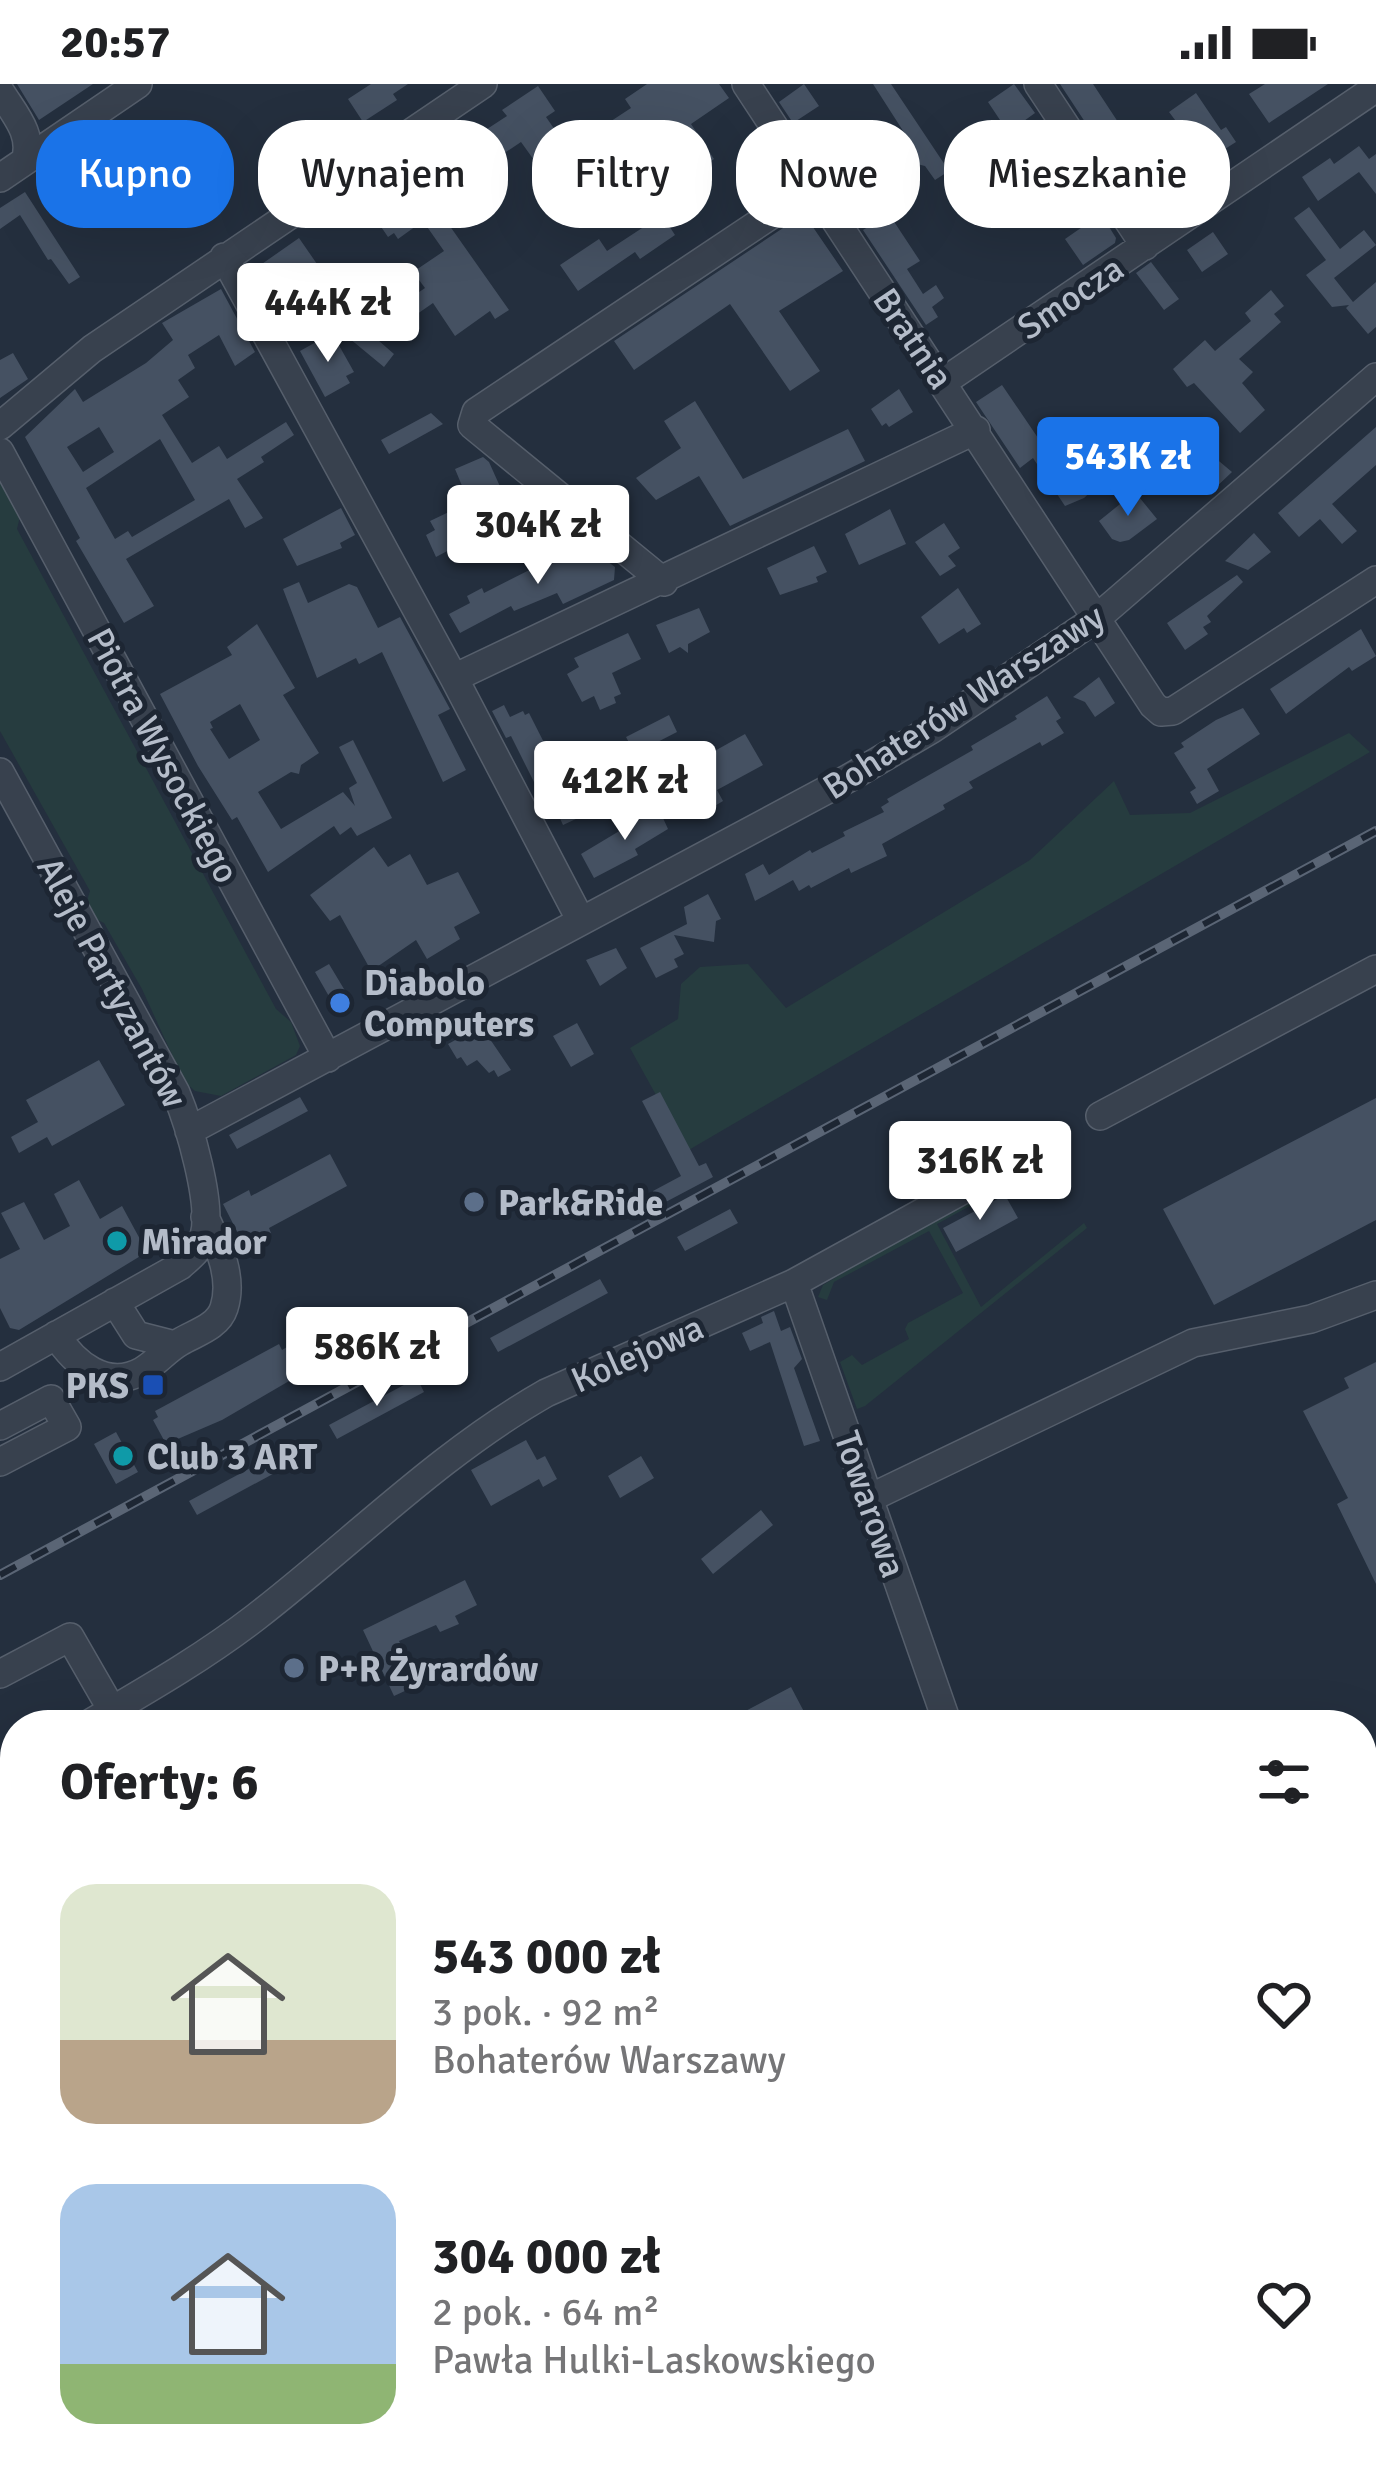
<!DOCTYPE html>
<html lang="pl">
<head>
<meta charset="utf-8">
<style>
  body { margin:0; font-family:Signika,sans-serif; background:#f6f6f6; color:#202124; height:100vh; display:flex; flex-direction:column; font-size:45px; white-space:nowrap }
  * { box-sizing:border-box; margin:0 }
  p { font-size:39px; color:#757577 }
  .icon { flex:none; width:66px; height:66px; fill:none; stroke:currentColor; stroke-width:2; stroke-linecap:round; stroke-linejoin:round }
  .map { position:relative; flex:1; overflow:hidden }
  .panel { position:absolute; left:0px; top:1626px; width:1377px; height:771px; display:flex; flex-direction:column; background:#fff; border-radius:48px 48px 0 0; box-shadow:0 12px 48px #0002 }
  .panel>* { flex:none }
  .hud { position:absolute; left:36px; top:36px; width:1305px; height:108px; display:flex; gap:24px }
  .price { position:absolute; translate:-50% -102px; padding:0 27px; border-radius:12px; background:#fff; color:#222; font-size:39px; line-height:78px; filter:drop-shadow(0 3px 6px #0008) }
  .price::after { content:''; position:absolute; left:50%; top:72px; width:36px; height:27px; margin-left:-18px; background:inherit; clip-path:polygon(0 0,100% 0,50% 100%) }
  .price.selected { background:#1a73e8; color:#fff }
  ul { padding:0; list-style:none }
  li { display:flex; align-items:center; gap:36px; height:300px; padding:0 60px }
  li span { display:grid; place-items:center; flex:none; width:336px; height:240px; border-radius:36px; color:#555 }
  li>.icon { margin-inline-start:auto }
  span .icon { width:144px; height:144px; fill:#fffc; stroke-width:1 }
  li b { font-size:51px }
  h2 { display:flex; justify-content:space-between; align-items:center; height:144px; padding:0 60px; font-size:51px }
  .tag { padding:0 42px; border-radius:48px; background:#fff; box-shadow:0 12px 48px #0002; font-size:42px; line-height:108px }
  .tag.selected { background:#1a73e8; color:#fff }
  .status { display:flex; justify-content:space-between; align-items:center; height:84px; padding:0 60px; background:#fff; direction:ltr }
  .status svg { height:33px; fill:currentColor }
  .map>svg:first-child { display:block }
  .green { fill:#263c3f }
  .building { fill:#455162; fill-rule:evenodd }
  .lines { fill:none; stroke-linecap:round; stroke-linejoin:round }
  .minor-casing { stroke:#565f6c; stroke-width:30 }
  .major-casing { stroke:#414a57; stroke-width:36 }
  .minor { stroke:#38414e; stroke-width:27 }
  .major { stroke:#56606e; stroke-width:33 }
  .rail-casing { stroke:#5a6575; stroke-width:10 }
  .rail { stroke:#1d2633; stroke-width:6; stroke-dasharray:18; stroke-linecap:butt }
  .shop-dot { fill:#3f7fe0; stroke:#1d2633; stroke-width:4.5 }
  .service-dot { fill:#5c6f8a; stroke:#1d2633; stroke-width:4.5 }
  .culture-dot { fill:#0f9aa8; stroke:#1d2633; stroke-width:4.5 }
  .transit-dot { fill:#1a4fb4; stroke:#1d2633; stroke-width:4.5 }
  .labels { text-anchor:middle; stroke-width:10; stroke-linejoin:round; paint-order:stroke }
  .street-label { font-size:36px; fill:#b4bcc9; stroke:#1d2633 }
  .poi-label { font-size:36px; font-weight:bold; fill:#b4bcc9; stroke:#1d2633; text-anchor:start }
</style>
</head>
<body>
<div class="status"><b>20:57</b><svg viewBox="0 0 49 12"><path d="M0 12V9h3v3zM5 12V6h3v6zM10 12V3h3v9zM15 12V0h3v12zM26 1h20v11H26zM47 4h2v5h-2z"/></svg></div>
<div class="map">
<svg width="1376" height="2396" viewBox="0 0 1376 2396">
  <rect width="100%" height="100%" fill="#242f3e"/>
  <path class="green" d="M 0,396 L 20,432 L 17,445 L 276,925 L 291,938 L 300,962 L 296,971 L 221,1012 L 195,1007 L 184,997 L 142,905 L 104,839 L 96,835 L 86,820 L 90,807 L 0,647 Z
    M 1349,649 L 1370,668 L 687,1067 L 630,964 L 678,935 L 681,900 L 700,883 L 748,880 L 786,924 L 1030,776 L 1114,697 L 1130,731 L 1190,729 Z
    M 997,1097 L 1001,1105 L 937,1140 L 981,1223 L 1084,1139 L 1087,1144 L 865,1322 L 857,1325 L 840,1278 L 852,1271 L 862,1281 L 909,1255 L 905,1245 L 908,1239 L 963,1209 L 929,1147 L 834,1198 L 827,1216 L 818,1213 L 823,1201 Z"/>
  <path class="building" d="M 17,0 L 93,0 L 39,36 Z
    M 371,0 L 408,0 L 393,10 L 397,16 L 363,38 L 348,15 Z
    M 647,0 L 719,0 L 729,14 L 691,40 L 714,75 L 700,85 L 678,53 L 645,74 L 648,79 L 603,113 L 612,127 L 596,137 L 572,102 L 559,111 L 521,58 L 503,70 L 496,59 L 451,90 L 433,63 L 456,48 L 464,60 L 507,32 L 502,26 L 538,2 L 555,27 L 546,33 L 587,92 L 620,70 L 602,43 L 631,24 L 625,15 Z
    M 804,0 L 819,22 L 793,39 L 779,18 Z
    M 873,0 L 891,0 L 949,87 L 935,96 L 925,82 L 913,79 L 910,73 L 914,64 Z
    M 1014,0 L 1035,29 L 1017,42 L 1061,105 L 1040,120 L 1002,64 L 1007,61 L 1001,52 L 1008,48 L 988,18 Z
    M 1060,0 L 1093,0 L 1145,79 L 1162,68 L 1180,96 L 1141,123 Z
    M 1265,0 L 1328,0 L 1269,39 L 1249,10 Z
    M 1196,9 L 1221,46 L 1226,43 L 1236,58 L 1206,77 L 1169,28 Z
    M 1359,62 L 1369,75 L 1376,70 L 1376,110 L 1359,88 L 1318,117 L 1302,93 L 1330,74 L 1334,80 Z
    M 416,94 L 509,226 L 495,235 L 490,227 L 455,252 L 433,219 L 397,244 L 387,230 L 425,204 L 413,188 L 444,167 L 423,137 L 398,155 L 394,149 L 388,153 L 369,125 Z
    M 25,108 L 80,193 L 69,200 L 51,175 L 48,176 L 20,131 L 0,145 L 0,124 Z
    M 1309,123 L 1340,165 L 1364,146 L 1376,161 L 1334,194 L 1353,218 L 1376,198 L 1376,243 L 1368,250 L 1346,224 L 1349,221 L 1332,223 L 1306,191 L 1326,176 L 1294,134 Z
    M 804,130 L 843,187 L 779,227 L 820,287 L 790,307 L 730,220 L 634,286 L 614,257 Z
    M 889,130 L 920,177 L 907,185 L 923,210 L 936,201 L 944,214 L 932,223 L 938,233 L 926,241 L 863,146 Z
    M 1101,130 L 1116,154 L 1115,159 L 1083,181 L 1065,155 Z
    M 662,131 L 675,151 L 640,175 L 635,168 L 578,207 L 560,181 L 599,155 L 607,167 Z
    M 1213,148 L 1228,170 L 1202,188 L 1187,166 Z
    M 299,154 L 317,180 L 283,204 L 286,209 L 272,218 L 257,190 L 259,182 Z
    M 1151,178 L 1179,215 L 1164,226 L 1136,189 Z
    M 221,205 L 255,268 L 235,282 L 219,251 L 188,271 L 195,284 L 178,296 L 189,313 L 162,331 L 192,379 L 219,362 L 227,375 L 286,338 L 294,351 L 261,373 L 264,378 L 237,395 L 263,434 L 245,444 L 229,415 L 126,475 L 154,522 L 124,539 L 76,457 L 80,454 L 25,353 L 75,305 L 83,318 L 146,279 L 173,256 L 162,239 ZM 99,343 L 114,368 L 83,388 L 67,363 ZM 160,355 L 195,416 L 132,453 L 128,447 L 115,455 L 86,404 Z
    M 1271,206 L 1284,222 L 1274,230 L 1281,238 L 1239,275 L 1253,288 L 1242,299 L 1265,326 L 1240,349 L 1194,299 L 1187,303 L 1173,285 L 1205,256 L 1215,267 L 1228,256 L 1251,237 L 1245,229 Z
    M 355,236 L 394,270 L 384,283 L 338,245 Z
    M 332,249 L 354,288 L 346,292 L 350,299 L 325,313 L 300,267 Z
    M 13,269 L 28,295 L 0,314 L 0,276 Z
    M 1002,301 L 1053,376 L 1063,369 L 1075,387 L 1085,380 L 1098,401 L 1084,414 L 1065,422 L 1033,374 L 1020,384 L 976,318 Z
    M 899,305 L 913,328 L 889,343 L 886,339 L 882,342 L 871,325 Z
    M 695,317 L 743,395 L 848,345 L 865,377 L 730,442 L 699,392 L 656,416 L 636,394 L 681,364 L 664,337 Z
    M 431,329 L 443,340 L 389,370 L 381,356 Z
    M 1376,343 L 1376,381 L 1332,420 L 1357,447 L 1342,460 L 1320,435 L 1299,453 L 1278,429 Z
    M 1201,362 L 1232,388 L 1213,406 L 1184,377 Z
    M 483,373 L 489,378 L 511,427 L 534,416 L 544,437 L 525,447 L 522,441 L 518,443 L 527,464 L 515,469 L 493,424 L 458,440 L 462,449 L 447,457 L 451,465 L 436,473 L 426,451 L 435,446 L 430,437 L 453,426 L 448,416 L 465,409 L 455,385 Z
    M 1135,408 L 1157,435 L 1129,456 L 1120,458 L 1112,455 L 1099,437 Z
    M 341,424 L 355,451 L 340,459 L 342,464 L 297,482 L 283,455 Z
    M 890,425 L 906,460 L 859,481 L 845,450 Z
    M 944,439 L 960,464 L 948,472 L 956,482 L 940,492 L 915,458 Z
    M 1254,449 L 1271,468 L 1248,486 L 1225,477 Z
    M 577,462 L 591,475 L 599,471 L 615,483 L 614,496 L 563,520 L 557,509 L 514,527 L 511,522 L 460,549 L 449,530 L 470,519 L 467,512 L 482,504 L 484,509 Z
    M 814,462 L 827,488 L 816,493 L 818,498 L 780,511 L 767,484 Z
    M 1237,491 L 1243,498 L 1207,532 L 1211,538 L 1203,543 L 1208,550 L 1185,566 L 1167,539 Z
    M 299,498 L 308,519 L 349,500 L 357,503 L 378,544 L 400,533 L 450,625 L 438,631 L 466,686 L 443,698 L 382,568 L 359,580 L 356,574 L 317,594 L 283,505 Z
    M 958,504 L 981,540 L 967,549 L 964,544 L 939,560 L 921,533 Z
    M 699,524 L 710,548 L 688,560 L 688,569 L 680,563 L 669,569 L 656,541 Z
    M 257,540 L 295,604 L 283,611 L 319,669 L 301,681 L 299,690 L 291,688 L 258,708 L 281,745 L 343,708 L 355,722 L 349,704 L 357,699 L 339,663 L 353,656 L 392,734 L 357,752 L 351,743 L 340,751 L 334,742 L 268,788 L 237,733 L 232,736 L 198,682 L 160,610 L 232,571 L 227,563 ZM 240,620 L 260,656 L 229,675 L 210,645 L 213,644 L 210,638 Z
    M 1361,545 L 1376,572 L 1352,587 L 1349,583 L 1286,630 L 1270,605 Z
    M 628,549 L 641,575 L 612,589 L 621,610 L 614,613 L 616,619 L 600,626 L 594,612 L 582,618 L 567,590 L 579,583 L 574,574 Z
    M 1099,593 L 1115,619 L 1095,633 L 1085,618 L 1073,613 Z
    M 1047,612 L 1061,634 L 1056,637 L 1064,649 L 1042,662 L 1040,658 L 969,698 L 973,704 L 943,721 L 945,725 L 882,760 L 887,772 L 851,789 L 849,784 L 811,804 L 809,801 L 799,807 L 793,796 L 755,817 L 745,790 L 763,780 L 769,791 L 810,766 L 812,769 L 845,752 L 843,748 L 884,728 L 881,723 L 889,718 L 887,715 L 973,666 L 971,662 L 1017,635 L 1015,632 Z
    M 504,621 L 510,633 L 523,627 L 525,631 L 529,629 L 568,706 L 578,701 L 591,728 L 563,741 L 545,702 L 538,706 L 511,652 L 506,654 L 492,627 Z
    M 1243,624 L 1260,650 L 1207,685 L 1219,707 L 1197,720 L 1190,708 L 1196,704 L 1174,669 L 1184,663 L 1181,659 L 1216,636 Z
    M 669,631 L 677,648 L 640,667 L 647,681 L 631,689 L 622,671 L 633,666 L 626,653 Z
    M 745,650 L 763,681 L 717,706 L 723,717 L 698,732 L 685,709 L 701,700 L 696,689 L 716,678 L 711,669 Z
    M 666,719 L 663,734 L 668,745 L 635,765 L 638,771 L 594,794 L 581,770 Z
    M 374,763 L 388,783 L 410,770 L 427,801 L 458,788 L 480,829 L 454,843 L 460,855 L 427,875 L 416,856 L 374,885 L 369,883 L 340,831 L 330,837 L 310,811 Z
    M 708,810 L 721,835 L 716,837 L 714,858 L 674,851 L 684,870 L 674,875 L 678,883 L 656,894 L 640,864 L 687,840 L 684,823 Z
    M 616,864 L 627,884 L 600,902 L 586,876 Z
    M 329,880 L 353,920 L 338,928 L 315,888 Z
    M 577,939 L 594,970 L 571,983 L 553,952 Z
    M 481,942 L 511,986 L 498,993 L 494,986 L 489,989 L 477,976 L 467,982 L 461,973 L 457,975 L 448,960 Z
    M 99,976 L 125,1021 L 52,1062 L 47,1053 L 19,1069 L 11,1053 L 38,1038 L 26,1016 Z
    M 660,1008 L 699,1082 L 706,1079 L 713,1093 L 660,1121 L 653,1107 L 681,1092 L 642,1017 Z
    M 300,1013 L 308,1027 L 237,1065 L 229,1051 Z
    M 1376,1014 L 1376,1136 L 1214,1221 L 1163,1125 Z
    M 330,1070 L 347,1102 L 269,1144 L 271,1149 L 245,1163 L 223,1120 L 249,1106 L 251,1112 Z
    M 79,1096 L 100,1135 L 122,1122 L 147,1168 L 19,1246 L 10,1244 L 0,1224 L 0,1175 L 20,1165 L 1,1129 L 24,1118 L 44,1156 L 70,1142 L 54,1110 Z
    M 1005,1111 L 1018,1134 L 956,1168 L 943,1144 Z
    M 730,1125 L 738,1139 L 685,1167 L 677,1153 Z
    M 600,1195 L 608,1209 L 498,1268 L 490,1254 Z
    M 774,1227 L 781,1247 L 790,1243 L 802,1275 L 794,1284 L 820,1357 L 804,1362 L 770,1258 L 750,1267 L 742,1249 L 763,1239 L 761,1233 Z
    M 279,1260 L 282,1266 L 287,1263 L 300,1288 L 296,1293 L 222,1336 L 166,1360 L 153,1336 L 158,1333 L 155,1327 Z
    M 1376,1278 L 1376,1500 L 1337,1420 L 1348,1414 L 1303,1327 L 1349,1304 L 1344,1294 Z
    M 417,1294 L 424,1308 L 337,1355 L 329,1341 Z
    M 116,1348 L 138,1388 L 116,1400 L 94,1360 Z
    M 526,1356 L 537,1376 L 545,1372 L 557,1395 L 543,1403 L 539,1395 L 491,1422 L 471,1386 Z
    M 299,1358 L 306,1372 L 197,1431 L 189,1417 Z
    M 641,1372 L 654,1394 L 620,1414 L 608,1392 Z
    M 761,1426 L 773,1441 L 713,1490 L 701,1475 Z
    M 465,1496 L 477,1521 L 455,1532 L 459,1540 L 440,1548 L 436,1541 L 399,1557 L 420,1600 L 394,1612 L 363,1546 Z
    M 791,1603 L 811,1641 L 719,1641 Z
    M 0,1967 L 15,1968 L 15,2196 L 7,2196 L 0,2157 Z"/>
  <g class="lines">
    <g class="minor-casing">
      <path id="minor" d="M 746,0 L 1153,621 L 1161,628 L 1173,627 L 1376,496
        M 1038,0 L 1145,162
        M 0,7 C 14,30 34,50 25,77
        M 0,94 L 138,0
        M 224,173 L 454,594 L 581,837
        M 943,298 L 1376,4
        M 0,342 L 92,265 L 483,0
        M 0,368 L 328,974
        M 664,498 L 472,341 L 476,328 L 813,103
        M 454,594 L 976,346
        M 0,688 L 176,1009 C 189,1040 213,1120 204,1152 C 200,1166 190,1173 180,1182 L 0,1283
        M 1100,1032 L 1376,885
        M 189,1047 L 849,694 L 932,645 L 1097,534 L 1376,293
        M 794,1199 L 948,1641
        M 115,1218 L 136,1251 L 175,1261
        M 56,1251 C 74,1279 106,1307 142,1287 C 156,1279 166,1266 180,1258 C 195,1249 218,1243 224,1224 C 234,1193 218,1161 205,1133
        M 0,1342 L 51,1315 L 67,1343 L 0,1378
        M 870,1414 L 1193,1259 L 1311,1235 L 1376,1211
        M 0,1590 L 70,1553 L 112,1626
        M 87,1641 C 145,1607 203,1574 256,1533 C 353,1458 439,1370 546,1309 L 794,1199 L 1039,1064
        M 1364,1688 L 1376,1711
        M 0,1693 L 15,1684
        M 0,1938 L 15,1941
        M 1362,2279 L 1376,2272
        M 688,2382 L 698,2396
        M 1253,2382 L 1261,2396
        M 1133,2396 L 1161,2382"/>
    </g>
    <g class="major-casing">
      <path id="major" d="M 1362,1689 L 1376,1682
        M 0,2385 L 15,2377"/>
    </g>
    <use href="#minor" class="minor"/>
    <use href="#major" class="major"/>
    <g class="rail-casing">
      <path id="rail" d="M 0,1491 L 1376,747"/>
    </g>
    <use href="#rail" class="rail"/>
  </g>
  <circle class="shop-dot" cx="340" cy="919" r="12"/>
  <g class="service-dot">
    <circle cx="474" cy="1118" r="12"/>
    <circle cx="294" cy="1584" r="12"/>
  </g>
  <g class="culture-dot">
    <circle cx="117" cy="1157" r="12"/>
    <circle cx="123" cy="1372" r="12"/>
  </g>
  <rect class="transit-dot" x="141" y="1289" width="24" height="24" rx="6"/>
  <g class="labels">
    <g class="street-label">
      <text transform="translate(1070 213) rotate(-34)" y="13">Smocza</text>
      <text transform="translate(914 254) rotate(56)" y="13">Bratnia</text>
      <text transform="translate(963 617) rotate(-33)" y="13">Bohaterów Warszawy</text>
      <text transform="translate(164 671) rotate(62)" y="13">Piotra Wysockiego</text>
      <text transform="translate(113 898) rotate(62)" y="13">Aleje Partyzantów</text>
      <text transform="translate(637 1269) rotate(-24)" y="13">Kolejowa</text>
      <text transform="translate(871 1420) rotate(71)" y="13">Towarowa</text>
    </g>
    <g class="poi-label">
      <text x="364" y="911">Diabolo<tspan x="364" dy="41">Computers</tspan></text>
      <text x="498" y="1131">Park&amp;Ride</text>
      <text x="141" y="1170">Mirador</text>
      <text x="129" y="1314" text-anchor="end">PKS</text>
      <text x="147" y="1385">Club 3 ART</text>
      <text x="318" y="1597">P+R Żyrardów</text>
    </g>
  </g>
</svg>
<b class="price" style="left:328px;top:281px">444K zł</b>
<b class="price selected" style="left:1128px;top:435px">543K zł</b>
<b class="price" style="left:538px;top:503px">304K zł</b>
<b class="price" style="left:625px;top:759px">412K zł</b>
<b class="price" style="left:980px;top:1139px">316K zł</b>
<b class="price" style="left:377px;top:1325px">586K zł</b>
<div class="hud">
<a class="tag selected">Kupno</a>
<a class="tag">Wynajem</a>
<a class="tag">Filtry</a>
<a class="tag">Nowe</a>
<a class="tag">Mieszkanie</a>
</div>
<section class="panel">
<h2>Oferty: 6<svg class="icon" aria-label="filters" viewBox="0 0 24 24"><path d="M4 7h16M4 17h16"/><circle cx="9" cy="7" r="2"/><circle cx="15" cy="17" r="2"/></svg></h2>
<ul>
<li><span style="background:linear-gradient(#dfe7d0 65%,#b9a48a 0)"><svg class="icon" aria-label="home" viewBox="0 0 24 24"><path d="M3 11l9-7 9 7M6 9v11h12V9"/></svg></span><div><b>543 000 zł</b><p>3 pok. · 92 m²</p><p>Bohaterów Warszawy</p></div><svg class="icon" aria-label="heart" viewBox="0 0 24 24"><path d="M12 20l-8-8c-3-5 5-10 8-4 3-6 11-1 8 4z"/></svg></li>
<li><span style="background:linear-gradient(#a9c7e8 75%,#8fb573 0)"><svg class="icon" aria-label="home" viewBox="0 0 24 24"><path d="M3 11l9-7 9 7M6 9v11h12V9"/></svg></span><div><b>304 000 zł</b><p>2 pok. · 64 m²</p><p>Pawła Hulki-Laskowskiego</p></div><svg class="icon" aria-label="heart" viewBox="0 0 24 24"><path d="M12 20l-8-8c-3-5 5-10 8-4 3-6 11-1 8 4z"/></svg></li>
</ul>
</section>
</div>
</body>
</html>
